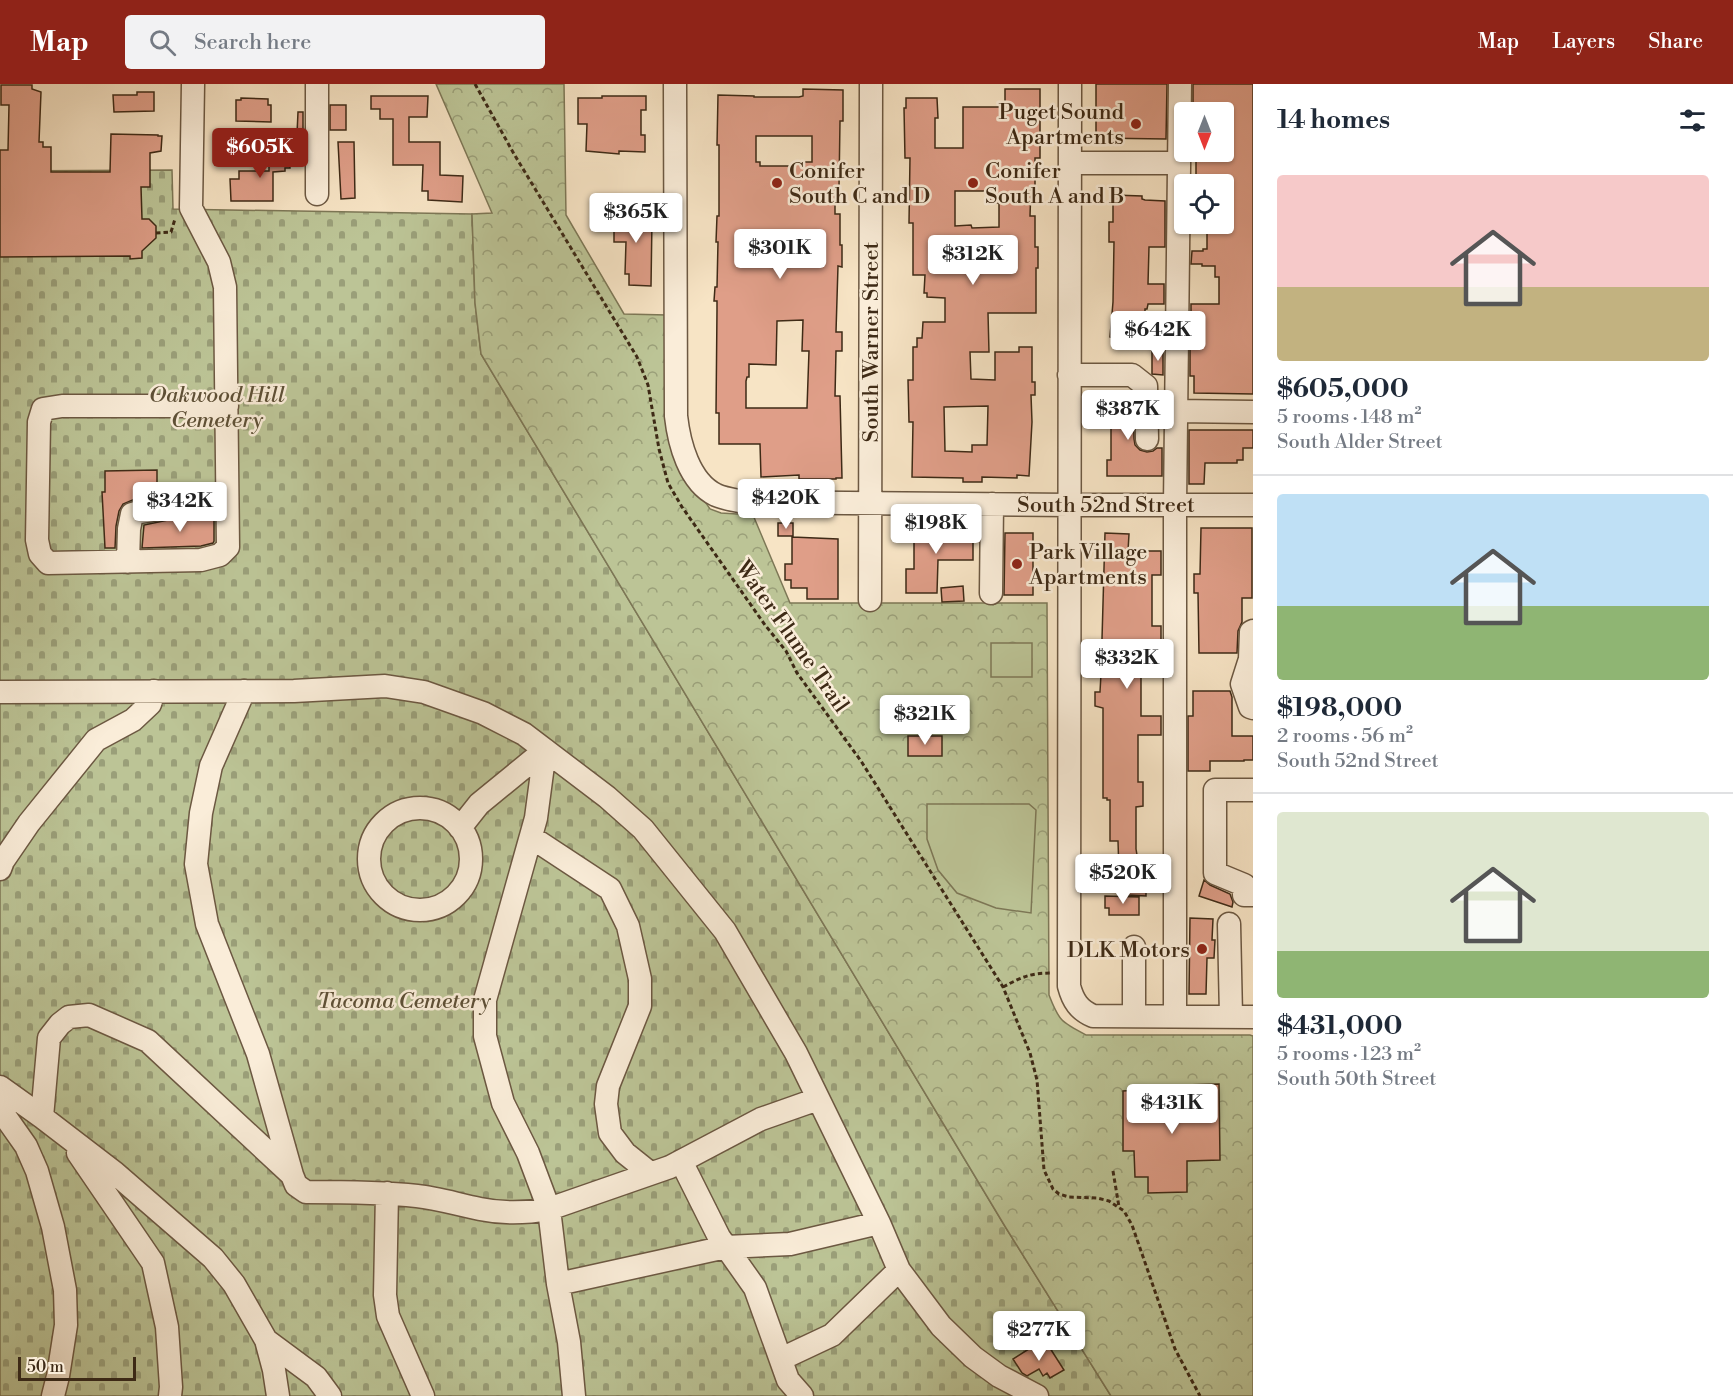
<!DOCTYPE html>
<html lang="en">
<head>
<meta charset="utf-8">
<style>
  body { margin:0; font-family:"Libre Bodoni",serif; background:#f2f2f3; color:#1f2937; height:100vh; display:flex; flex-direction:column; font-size:22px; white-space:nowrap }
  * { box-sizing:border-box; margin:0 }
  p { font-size:20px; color:#747a83 }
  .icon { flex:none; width:33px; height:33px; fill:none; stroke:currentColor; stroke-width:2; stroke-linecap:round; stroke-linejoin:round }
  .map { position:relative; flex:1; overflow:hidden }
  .sheet { display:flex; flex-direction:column; background:#fff; width:480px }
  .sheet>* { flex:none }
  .needle { width:39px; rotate:180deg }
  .fabs { position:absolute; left:1174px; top:18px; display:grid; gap:12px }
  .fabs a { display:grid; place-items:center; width:60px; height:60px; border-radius:6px; background:#fff; box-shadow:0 2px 4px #0004; font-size:30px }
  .scale { position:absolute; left:18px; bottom:15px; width:118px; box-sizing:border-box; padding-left:6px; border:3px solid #3e2a16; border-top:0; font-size:16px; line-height:21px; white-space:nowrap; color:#3e2a16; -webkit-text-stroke:4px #faedd9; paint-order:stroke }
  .price { position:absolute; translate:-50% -51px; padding:0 14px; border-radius:6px; background:#fff; color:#222; font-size:20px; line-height:39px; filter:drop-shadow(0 2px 3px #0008) }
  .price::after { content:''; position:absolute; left:50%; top:36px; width:18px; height:14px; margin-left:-9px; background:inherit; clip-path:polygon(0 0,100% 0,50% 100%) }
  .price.on { background:#8f2418; color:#fff }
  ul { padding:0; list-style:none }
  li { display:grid; align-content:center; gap:12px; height:318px; padding:0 24px }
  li+li { border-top:2px solid #e0e1e3 }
  li span { display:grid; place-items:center; height:186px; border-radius:6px; color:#555 }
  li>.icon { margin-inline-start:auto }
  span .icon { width:108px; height:108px; fill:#fffc; stroke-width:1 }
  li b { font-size:26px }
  h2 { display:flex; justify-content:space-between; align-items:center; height:72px; padding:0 24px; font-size:26px }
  header { display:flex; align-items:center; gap:36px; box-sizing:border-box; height:84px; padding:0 30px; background:#8f2418; color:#fff }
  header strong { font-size:28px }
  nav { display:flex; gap:33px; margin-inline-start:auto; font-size:21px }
  .search { width:420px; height:54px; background:#f2f2f3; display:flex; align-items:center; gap:15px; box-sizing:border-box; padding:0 21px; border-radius:6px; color:#747a83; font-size:22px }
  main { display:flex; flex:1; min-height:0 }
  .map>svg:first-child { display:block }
  .cemetery { fill:url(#cemetery-stones); stroke:#7d7756; stroke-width:1.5 }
  .park { fill:url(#park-crowns); stroke:#7d7756; stroke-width:1.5 }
  .pitch { fill:#bcc496; stroke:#7d7756; stroke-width:1.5 }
  .building { fill:#df9e88; stroke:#3e2a16; stroke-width:1.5; fill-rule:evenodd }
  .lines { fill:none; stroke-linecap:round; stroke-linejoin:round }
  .minor-casing { stroke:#6c5842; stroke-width:25 }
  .path { stroke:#3e2a16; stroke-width:3; stroke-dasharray:4.5 3; stroke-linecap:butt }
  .minor { stroke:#faedd9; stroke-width:22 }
  .poi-dot { fill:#8f2418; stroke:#faedd9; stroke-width:2 }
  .labels { text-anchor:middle; stroke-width:5; stroke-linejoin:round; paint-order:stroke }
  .poi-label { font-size:22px; fill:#3e2a16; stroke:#faedd9; text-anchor:start }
  .street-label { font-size:22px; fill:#3e2a16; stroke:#faedd9 }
  .park-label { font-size:22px; font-style:italic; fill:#5e5036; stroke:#faedd9 }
</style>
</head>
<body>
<header>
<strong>Map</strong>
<div class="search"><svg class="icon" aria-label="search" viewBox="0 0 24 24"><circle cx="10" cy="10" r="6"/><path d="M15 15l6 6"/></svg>Search here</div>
<nav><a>Map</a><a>Layers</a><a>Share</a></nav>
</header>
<main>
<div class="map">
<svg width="1253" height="1312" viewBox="0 0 1253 1312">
  <defs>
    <pattern id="cemetery-stones" width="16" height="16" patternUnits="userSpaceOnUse" patternTransform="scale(1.5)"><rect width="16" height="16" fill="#bcc496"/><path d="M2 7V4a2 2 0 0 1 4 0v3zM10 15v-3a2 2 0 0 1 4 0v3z" fill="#9a9f79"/></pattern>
    <pattern id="park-crowns" width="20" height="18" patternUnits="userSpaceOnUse" patternTransform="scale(1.5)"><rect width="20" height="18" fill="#bcc496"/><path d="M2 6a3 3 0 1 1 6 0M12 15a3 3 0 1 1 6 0" fill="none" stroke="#9a9f79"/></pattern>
  </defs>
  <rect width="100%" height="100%" fill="#f7e4c5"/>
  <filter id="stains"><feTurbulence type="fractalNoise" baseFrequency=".00333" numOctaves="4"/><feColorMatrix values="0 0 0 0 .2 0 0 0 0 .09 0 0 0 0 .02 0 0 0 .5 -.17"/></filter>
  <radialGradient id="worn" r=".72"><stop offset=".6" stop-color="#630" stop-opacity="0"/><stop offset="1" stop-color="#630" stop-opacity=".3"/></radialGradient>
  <path class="cemetery" d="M 172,86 L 173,125 L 472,130 L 475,219 L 481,270 L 1006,1144 L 1111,1312 L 0,1312 L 0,87 Z"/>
  <path class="park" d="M 436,0 L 564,0 L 566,131 L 624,230 L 667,231 L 688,393 L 710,425 L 721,429 L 753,431 L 790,519 L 1047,519 L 1049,911 C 1059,937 1061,938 1086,951 L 1250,951 L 1253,952 L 1253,1312 L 1111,1312 L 1006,1144 L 481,270 L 475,219 L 472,130 L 492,129 Z"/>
  <path class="pitch" d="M 991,559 L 1032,559 L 1032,593 L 991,593 Z
    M 927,720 L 1029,720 L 1036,726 L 1031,829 L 996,824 L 957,809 L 938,786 L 927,755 Z"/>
  <path class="building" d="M 1096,0 L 1167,0 L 1166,55 L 1096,54 Z
    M 1193,0 L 1253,0 L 1253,310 L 1194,309 L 1194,292 L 1190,292 L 1190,259 L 1201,259 L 1201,234 L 1191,234 L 1191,220 L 1219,220 L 1219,193 L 1215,193 L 1215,182 L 1202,182 L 1202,180 L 1191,180 L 1192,167 L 1203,167 L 1203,165 L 1207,165 L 1207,148 L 1224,148 L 1224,100 L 1196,100 L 1196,68 L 1224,68 L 1224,19 L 1193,19 Z
    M 1,1 L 32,1 L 32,5 L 41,8 L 39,58 L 43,58 L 43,63 L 51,63 L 51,88 L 110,88 L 111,50 L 158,51 L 158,52 L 162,52 L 161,67 L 150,69 L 150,103 L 141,103 L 142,135 L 149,135 L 156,142 L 156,154 L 142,167 L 142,174 L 130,175 L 130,172 L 0,173 L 0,66 L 8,66 L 9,21 L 1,21 Z
    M 803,5 L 843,6 L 843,37 L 840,37 L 839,104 L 835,104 L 835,130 L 840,130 L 840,161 L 842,161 L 842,183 L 838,182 L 836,248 L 842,248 L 842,267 L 836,267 L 835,312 L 840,312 L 842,394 L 836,394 L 836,395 L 799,395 L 799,391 L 761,393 L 760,360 L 719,360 L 719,329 L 716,329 L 717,226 L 717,217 L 714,217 L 715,203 L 717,203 L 718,158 L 716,158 L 717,132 L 719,132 L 719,61 L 717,61 L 718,11 L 754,12 L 754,13 L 799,13 L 803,12 ZM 756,52 L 812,52 L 812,78 L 795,78 L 795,82 L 760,82 L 760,78 L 756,78 ZM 777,152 L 804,152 L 804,177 L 777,177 ZM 803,236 L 802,267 L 809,267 L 807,324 L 746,324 L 746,297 L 747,293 L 749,293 L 749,280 L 776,281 L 777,237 Z
    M 1005,5 L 1040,5 L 1040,74 L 1035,74 L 1035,103 L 1031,103 L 1030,132 L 1035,132 L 1035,163 L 1038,163 L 1038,184 L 1036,184 L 1036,229 L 988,229 L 989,268 L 970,268 L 971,295 L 995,296 L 995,268 L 1019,268 L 1019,263 L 1032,263 L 1032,298 L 1035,298 L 1035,311 L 1031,311 L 1032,338 L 1029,392 L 1017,391 L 1017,394 L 982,393 L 982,398 L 963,398 L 963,394 L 912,393 L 913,338 L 909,338 L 908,296 L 913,296 L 913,263 L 917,263 L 917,254 L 922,254 L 923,238 L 945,238 L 945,214 L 927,213 L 927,209 L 924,209 L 925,191 L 913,191 L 913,139 L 909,139 L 910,74 L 905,74 L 904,24 L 906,24 L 906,14 L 937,14 L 938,34 L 935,34 L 935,64 L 963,64 L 963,23 L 1005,23 ZM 955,107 L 991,107 L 990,119 L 999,119 L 999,143 L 972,144 L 971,141 L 955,142 ZM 988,322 L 987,361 L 972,361 L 972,368 L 945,367 L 944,323 Z
    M 137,8 L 154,8 L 154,27 L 114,28 L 113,11 L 137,11 Z
    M 371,12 L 428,12 L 427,33 L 409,33 L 409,58 L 440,58 L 440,91 L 463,92 L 462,118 L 428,116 L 428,107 L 422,107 L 423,81 L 393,81 L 393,35 L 380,35 L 380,25 L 371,25 Z
    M 602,12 L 646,12 L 646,26 L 641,26 L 641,51 L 645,51 L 645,68 L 619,67 L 619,70 L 586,67 L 587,40 L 578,40 L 578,14 L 602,14 Z
    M 241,14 L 268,15 L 268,21 L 271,21 L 271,38 L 236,37 L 236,16 L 241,16 Z
    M 330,21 L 346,21 L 346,46 L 330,46 Z
    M 298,28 L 303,28 L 303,50 L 297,50 Z
    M 338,58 L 354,58 L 355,114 L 341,115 Z
    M 269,63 L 289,63 L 290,84 L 285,84 L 285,87 L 273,88 L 273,117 L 231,117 L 230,95 L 239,95 L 239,87 L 269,87 Z
    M 1113,111 L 1142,112 L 1142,115 L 1145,116 L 1165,117 L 1165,163 L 1149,163 L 1148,200 L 1164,200 L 1164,220 L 1148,220 L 1147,225 L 1145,225 L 1145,235 L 1143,235 L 1142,263 L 1113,262 L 1113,254 L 1110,253 L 1113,218 L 1114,158 L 1109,158 L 1109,138 L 1113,138 Z
    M 614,126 L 649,127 L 649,136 L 652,136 L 651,202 L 629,201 L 629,190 L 625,190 L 626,158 L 614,158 Z
    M 1152,265 L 1163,265 L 1163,291 L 1152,290 Z
    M 1130,307 L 1133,309 L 1134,355 L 1135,361 L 1140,366 L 1147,368 L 1153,367 L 1157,364 L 1162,364 L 1162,392 L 1107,392 L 1107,376 L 1111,376 L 1111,339 L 1102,339 L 1102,324 L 1107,324 L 1107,309 Z
    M 1189,346 L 1253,346 L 1253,364 L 1243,364 L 1243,376 L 1237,376 L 1237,379 L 1205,379 L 1204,400 L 1189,400 Z
    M 157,386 L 157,411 L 135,415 L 123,420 L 119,427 L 116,442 L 115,464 L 105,464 L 102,408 L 105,408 L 105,387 Z
    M 197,430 L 214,430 L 214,457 L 213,459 L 201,462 L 142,464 L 144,441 L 168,436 L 197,436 Z
    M 778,439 L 793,439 L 793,452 L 778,452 Z
    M 914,444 L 973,444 L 973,476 L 938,476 L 937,509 L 906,509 L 906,485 L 914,485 Z
    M 1201,444 L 1252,444 L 1252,514 L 1242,514 L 1242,538 L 1238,547 L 1237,569 L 1199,569 L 1198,509 L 1194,509 L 1194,490 L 1200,490 Z
    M 1005,449 L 1033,449 L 1033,511 L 1004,511 Z
    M 1105,449 L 1129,450 L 1128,467 L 1161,467 L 1161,491 L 1152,491 L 1152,542 L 1161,542 L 1161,586 L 1141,586 L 1141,632 L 1161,632 L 1161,651 L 1138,651 L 1138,698 L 1143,698 L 1143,722 L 1136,723 L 1136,765 L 1137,771 L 1146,771 L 1146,812 L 1128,811 L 1130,788 L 1119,788 L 1118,757 L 1110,757 L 1110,716 L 1107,716 L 1107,714 L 1103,714 L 1103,624 L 1095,622 L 1095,608 L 1100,608 L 1101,590 L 1104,590 L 1102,555 Z
    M 792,453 L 838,455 L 838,515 L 807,515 L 807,504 L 791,504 L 791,496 L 785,496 L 785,480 L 792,480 Z
    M 963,502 L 964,517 L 942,518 L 941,504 Z
    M 1193,607 L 1230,607 L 1232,613 L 1232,652 L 1253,652 L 1253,676 L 1244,676 L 1244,677 L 1210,677 L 1210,687 L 1188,687 L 1188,632 L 1193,632 Z
    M 908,652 L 942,652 L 942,672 L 908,672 Z
    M 1204,796 L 1210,801 L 1230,810 L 1233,818 L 1232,823 L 1199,812 Z
    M 1105,812 L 1139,813 L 1139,831 L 1109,831 L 1109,824 L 1105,824 Z
    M 1190,834 L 1213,835 L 1212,856 L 1215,856 L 1214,874 L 1207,874 L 1206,910 L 1189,910 Z
    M 1219,1000 L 1220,1076 L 1187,1077 L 1187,1108 L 1148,1109 L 1148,1093 L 1135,1093 L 1134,1067 L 1123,1067 L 1123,1007 L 1139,1006 L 1139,1013 L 1149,1013 L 1149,1016 L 1184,1015 L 1184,1001 Z
    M 1048,1261 L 1064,1286 L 1050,1294 L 1047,1289 L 1043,1292 L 1039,1285 L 1027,1292 L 1022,1289 L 1013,1275 L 1032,1263 L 1033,1266 L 1036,1264 L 1038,1268 Z"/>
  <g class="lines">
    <g class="minor-casing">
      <path id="minor" d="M 193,0 L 191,124 L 219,178 L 225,203 L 228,463 L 220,471 L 201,476 L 48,479 L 40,470 L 37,456 L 39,338 L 43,325 L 62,322 L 227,322
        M 675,0 L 676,332 C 679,359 689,398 716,411 C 725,415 735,416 744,418 L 1069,421 L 1253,421
        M 1070,0 L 1069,902 C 1073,917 1079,926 1093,932 L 1253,933
        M 1071,79 L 1179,79
        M 317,110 L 317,0
        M 1069,291 L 1132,291 L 1146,302 L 1147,355
        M 1176,327 L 1253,328
        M 128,478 L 129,445 L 132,430 L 139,428 L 159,425 L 182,417 L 227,416
        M 991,509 L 992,420
        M 870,516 L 871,0
        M 1253,547 L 1251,548 L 1250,575 L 1242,600 L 1250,623 L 1253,624
        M 244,607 L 211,682 L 201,729 L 196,780 L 207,840 L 258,970 L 292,1091 L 296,1101 L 306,1108 C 343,1108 380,1108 417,1112 C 438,1114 459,1121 480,1125 C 504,1130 527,1129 549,1125 L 670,1083 L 761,1035 L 818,1015
        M 0,608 L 294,607 L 385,602 L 424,608 L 483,629 L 524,650 L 607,713 L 643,745 L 725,847 L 796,969 L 879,1139 L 899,1186 L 941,1242 L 973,1273 L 999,1292 L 1037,1312
        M 545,666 L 536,734 L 485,916 L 485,952 L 503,1019 L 528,1069 L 549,1125 L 558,1200 L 569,1258 L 574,1312
        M 1253,706 L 1215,706 L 1215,789 L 1244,801 L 1244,811 L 1253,811
        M369 775a51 51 0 1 1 102 0a51 51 0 1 1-102 0Z
        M 460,744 L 479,720 L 545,666
        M 531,753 L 610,805 L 628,842 L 640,895 L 640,922 L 608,1002 L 606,1020 L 610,1049 L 625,1069 L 650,1089
        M 0,785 L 3,777 L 29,739 L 96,656 L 133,636 L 150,620 L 154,607
        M 1229,840 L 1231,932
        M 1134,863 L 1134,932
        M 1175,932 L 1175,421 L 1180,0
        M 0,1003 L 42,1033 L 115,1089 L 213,1174 L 234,1200 L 266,1256 L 274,1286 L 278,1312
        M 0,1025 L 26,1062 L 37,1087 L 53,1143 L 65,1206 L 66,1241 L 58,1292 L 53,1312
        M 42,1033 L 49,954 L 60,940 L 69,933 L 89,931 L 148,957 L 292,1091
        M 78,1069 L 153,1179 L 167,1243 L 171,1303 L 170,1312
        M 681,1077 L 719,1153 L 755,1204 L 788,1296 L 802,1312
        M 387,1109 L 385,1211 L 388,1232 L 423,1312
        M 558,1200 L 726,1163 L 790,1160 L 879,1139
        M 266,1256 L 316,1293 L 330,1312
        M 781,1275 L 832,1251 L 899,1186"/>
    </g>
    <path class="path" d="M 475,0 L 514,70 L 637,273 L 648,301 L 659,365 L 668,399 L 682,423 L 765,541 L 786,567 L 797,589 L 861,677 L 1003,903 L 1030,969 L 1037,996 L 1044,1086 L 1053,1105 L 1059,1110 L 1069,1113 L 1097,1114 L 1109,1117 L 1124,1127 L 1132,1141 L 1175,1265 L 1200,1312
      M 156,149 L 171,148 L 175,135
      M 1003,903 C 1022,893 1030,889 1052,889
      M 1113,1087 L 1119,1123"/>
    <use href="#minor" class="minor"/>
  </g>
  <g class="poi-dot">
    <circle cx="1136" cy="40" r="6"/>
    <circle cx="777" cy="99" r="6"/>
    <circle cx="973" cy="99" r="6"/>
    <circle cx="1017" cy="480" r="6"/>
    <circle cx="1202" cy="865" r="6"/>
  </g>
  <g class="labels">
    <g class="poi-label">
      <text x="1124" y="35" text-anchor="end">Puget Sound<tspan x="1124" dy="25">Apartments</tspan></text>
      <text x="789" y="94">Conifer<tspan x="789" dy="25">South C and D</tspan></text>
      <text x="985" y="94">Conifer<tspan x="985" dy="25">South A and B</tspan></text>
      <text x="1029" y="475">Park Village<tspan x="1029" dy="25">Apartments</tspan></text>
      <text x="1190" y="873" text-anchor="end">DLK Motors</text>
    </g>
    <g class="street-label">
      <text transform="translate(870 258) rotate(-90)" y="8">South Warner Street</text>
      <text x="1106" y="428">South 52nd Street</text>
      <text transform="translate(793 552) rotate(55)" y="8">Water Flume Trail</text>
    </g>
    <g class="park-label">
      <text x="217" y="318">Oakwood Hill<tspan x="217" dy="25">Cemetery</tspan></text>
      <text x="404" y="924">Tacoma Cemetery</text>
    </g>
  </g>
  <rect width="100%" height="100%" filter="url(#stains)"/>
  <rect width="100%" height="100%" fill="url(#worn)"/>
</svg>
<div class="fabs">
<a><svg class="needle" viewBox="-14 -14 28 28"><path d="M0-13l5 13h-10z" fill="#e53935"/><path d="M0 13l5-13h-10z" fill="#747a83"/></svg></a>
<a><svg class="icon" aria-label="locate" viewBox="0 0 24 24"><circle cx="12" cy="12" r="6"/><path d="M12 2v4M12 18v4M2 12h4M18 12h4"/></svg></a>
</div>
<div class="scale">50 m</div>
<b class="price on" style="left:260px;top:95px">$605K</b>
<b class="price" style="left:636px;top:160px">$365K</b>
<b class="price" style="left:780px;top:196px">$301K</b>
<b class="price" style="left:973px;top:202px">$312K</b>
<b class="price" style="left:1158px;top:278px">$642K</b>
<b class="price" style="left:1128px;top:357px">$387K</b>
<b class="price" style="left:786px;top:446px">$420K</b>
<b class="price" style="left:180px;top:449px">$342K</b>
<b class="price" style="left:936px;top:471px">$198K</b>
<b class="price" style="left:1127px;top:606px">$332K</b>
<b class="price" style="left:925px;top:662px">$321K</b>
<b class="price" style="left:1123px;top:821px">$520K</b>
<b class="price" style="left:1172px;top:1051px">$431K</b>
<b class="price" style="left:1039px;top:1278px">$277K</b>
</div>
<section class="sheet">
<h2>14 homes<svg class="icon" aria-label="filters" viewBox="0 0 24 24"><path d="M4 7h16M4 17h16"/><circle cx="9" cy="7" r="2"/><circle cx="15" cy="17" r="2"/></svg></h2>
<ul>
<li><span style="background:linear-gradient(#f6c9c9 60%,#c2b280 0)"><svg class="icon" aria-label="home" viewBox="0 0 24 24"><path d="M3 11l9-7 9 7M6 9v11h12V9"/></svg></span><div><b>$605,000</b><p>5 rooms · 148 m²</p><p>South Alder Street</p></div></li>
<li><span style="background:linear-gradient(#bfe0f5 60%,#8fb573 0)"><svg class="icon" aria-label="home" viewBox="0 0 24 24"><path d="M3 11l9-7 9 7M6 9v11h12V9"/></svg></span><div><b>$198,000</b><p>2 rooms · 56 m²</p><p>South 52nd Street</p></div></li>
<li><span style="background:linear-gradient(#dfe7d0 75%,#8fb573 0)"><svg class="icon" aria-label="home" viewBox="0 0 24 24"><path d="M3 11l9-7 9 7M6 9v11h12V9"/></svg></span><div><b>$431,000</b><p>5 rooms · 123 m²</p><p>South 50th Street</p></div></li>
</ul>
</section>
</main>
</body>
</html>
